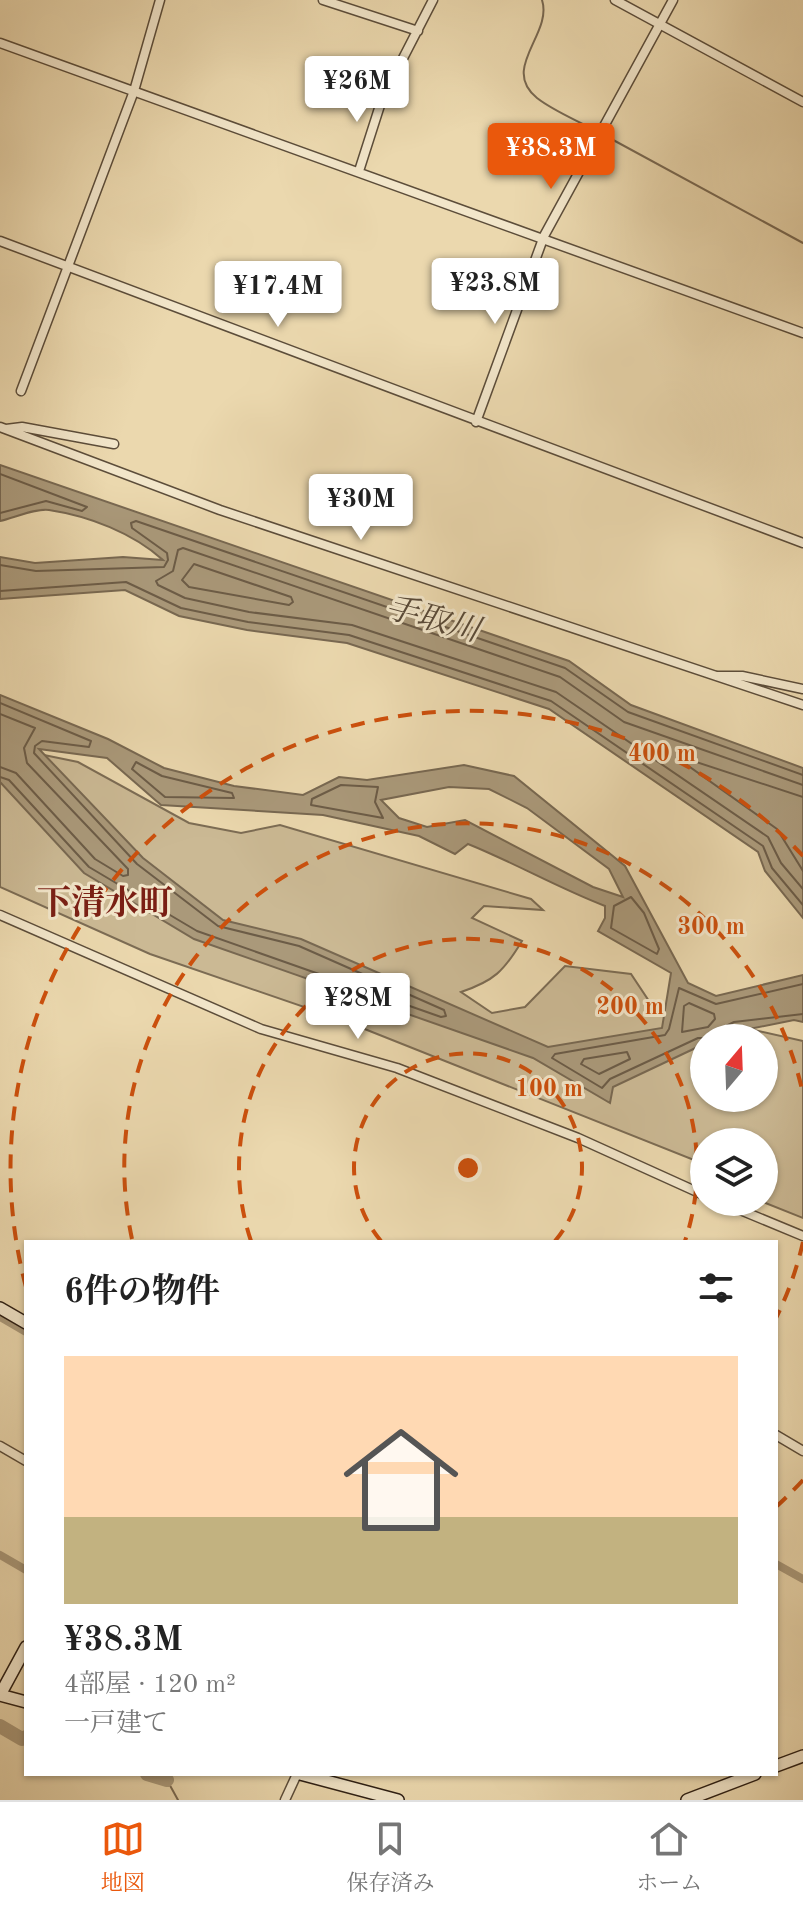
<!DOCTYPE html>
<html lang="ja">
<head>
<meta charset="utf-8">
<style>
  body { margin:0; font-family:"Old Standard TT","Noto Serif JP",serif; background:#f2f2f2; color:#222; height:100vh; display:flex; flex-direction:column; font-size:30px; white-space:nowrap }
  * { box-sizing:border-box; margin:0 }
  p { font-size:26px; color:#767676 }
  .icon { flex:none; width:44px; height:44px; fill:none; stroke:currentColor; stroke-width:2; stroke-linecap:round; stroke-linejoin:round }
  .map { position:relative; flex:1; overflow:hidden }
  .drawer { position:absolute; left:24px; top:1240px; width:754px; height:536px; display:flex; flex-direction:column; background:#fff; border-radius:0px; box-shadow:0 2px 6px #0004 }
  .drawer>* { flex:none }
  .needle { width:52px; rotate:19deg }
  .controls { position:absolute; left:690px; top:1024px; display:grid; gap:16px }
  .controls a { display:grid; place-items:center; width:88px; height:88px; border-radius:50%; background:#fff; box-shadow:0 2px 6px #0004; font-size:40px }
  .price { position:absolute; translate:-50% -68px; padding:0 18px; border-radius:8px; background:#fff; color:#222; font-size:26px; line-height:52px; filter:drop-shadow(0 2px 4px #0008) }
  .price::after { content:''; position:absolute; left:50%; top:48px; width:24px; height:18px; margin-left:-12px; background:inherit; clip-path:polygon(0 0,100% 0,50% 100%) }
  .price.on { background:#ea580c; color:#fff }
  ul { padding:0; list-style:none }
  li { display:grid; align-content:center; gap:16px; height:424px; padding:0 40px }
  li span { display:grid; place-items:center; height:248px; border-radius:0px; color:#555 }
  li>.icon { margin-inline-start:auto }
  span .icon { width:144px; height:144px; fill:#fffc; stroke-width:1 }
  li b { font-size:34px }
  h2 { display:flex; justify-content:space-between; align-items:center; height:96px; padding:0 40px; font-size:34px }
  .dock { display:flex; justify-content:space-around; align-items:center; height:112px; border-top:2px solid #e0e0e0; background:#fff; font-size:22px; color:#767676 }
  .dock a { display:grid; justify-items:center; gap:4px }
  .dock .on { color:#ea580c }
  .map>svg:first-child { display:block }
  .green { fill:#cbb994; stroke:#7c6c54; stroke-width:2; fill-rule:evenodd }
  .water { fill:#aa997a; stroke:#786851; stroke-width:2; fill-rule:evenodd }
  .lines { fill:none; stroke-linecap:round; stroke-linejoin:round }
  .shore { stroke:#6c5c47; stroke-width:2 }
  .stream { stroke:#786851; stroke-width:2 }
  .canal { stroke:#aa997a; stroke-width:8 }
  .river { stroke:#aa997a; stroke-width:14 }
  .street-casing { stroke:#5c4d3a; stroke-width:11 }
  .secondary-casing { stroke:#2d1f14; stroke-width:14 }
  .street { stroke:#f2e6ca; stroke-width:8 }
  .secondary { stroke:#f2e6ca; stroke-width:11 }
  .ring { fill:none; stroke:#cc500d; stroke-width:4; stroke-dasharray:14 10 }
  .labels { text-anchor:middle; stroke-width:6; stroke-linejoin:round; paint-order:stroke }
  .water-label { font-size:32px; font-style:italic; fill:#594a38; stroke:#f2e6ca }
  .quarter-label { font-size:34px; font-weight:bold; fill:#7a1f14; stroke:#f2e6ca }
  .centre { fill:#cc500d; stroke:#f2e6ca; stroke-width:4 }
  .ring-label { font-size:24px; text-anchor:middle; font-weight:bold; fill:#cc500d; stroke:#f2e6ca; stroke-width:6; stroke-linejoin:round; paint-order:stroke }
</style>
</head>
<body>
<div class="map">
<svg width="803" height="1800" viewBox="0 0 803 1800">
  <rect width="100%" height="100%" fill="#ebd8ae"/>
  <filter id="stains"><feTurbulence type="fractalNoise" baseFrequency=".0025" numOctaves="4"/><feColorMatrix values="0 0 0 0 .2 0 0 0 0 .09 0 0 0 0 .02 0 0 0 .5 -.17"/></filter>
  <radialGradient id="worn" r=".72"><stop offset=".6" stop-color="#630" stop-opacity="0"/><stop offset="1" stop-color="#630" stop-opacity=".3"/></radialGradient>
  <path class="green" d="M 0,746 L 78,762 L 189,823 L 241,833 L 280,825 L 531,899 L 543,910 L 484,906 L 472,918 L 522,941 C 504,971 494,981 461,992 L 492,1013 L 525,1007 L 565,966 L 631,974 L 653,1007 L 803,1041 L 803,1218 L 763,1202 L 764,1142 L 704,1142 L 704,1164 L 342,1020 L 150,954 L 0,887 ZM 704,1038 L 764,1038 L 764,1098 L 704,1098 Z"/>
  <path class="water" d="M 0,465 L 569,661 L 631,705 L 803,768 L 803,918 L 765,871 L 758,852 L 549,709 L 347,643 L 247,630 L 179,616 L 125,590 L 0,599 L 0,557 L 35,563 L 123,557 L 163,560 C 133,533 89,516 49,510 C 35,508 14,518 0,521 Z
    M 0,695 L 108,739 L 164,768 L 234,786 L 303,795 L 339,777 L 367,780 L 464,765 L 514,776 L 625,866 L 688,983 L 716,996 L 803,975 L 803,1022 L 794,1020 L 704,1038 L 704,1044 L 613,1087 L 610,1103 L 533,1058 L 194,939 L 84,873 L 0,782 ZM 39,749 L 107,758 L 161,805 L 323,815 L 419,836 L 455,854 L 468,844 C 515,863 558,888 605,906 L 605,918 L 598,931 L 671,973 L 662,1028 L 548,1047 L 301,939 L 223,920 L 143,858 ZM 449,787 L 489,789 L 527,808 L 609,869 L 623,897 L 593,887 L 465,820 L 427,827 L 399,818 L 381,800 Z"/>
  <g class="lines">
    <path class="shore" d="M 0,474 L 87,507 L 82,511 L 46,501 L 0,513
      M 194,564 L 291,597 L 293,602 L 289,605 L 189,587 L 182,580 Z
      M 0,565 L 36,571 L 164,567 L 168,560 L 167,553 L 132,528 L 131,523 L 136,521 L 565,668 L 628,712 L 803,775
      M 0,591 L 126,582 L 181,608 L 248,622 L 349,635 L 551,701 L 763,846 L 772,868 L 803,905
      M 0,703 L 91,741 L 89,747 L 42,741 L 35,746 L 34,753 L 137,864 L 218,926 L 299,946 L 444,1010 L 446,1016 L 441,1017 L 197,931 L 89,867 L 9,780 L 0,777
      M 0,714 L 35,728 L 24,748 L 27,763 L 128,869 L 128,875 L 123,876 L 95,859 L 16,773 L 0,767
      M 136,762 L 162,776 L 232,793 L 234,798 L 165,797 L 132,769 Z
      M 341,785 L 378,787 L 375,802 L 383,818 L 311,805 L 312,799 Z
      M 803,785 L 624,722 L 560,677 L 183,548 L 178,550 L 173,571 L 156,581 L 158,585 L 185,598 L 249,612 L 352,625 L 556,692 L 768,837 L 781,863 L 803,889
      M 803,797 L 684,758 L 680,760 L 777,829 L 803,871
      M 631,897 L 644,913 L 659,949 L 657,954 L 611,928 L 614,906 Z
      M 689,1003 L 714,1014 L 715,1019 L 708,1027 L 682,1032 L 684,1006 Z
      M 707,1038 L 698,1038 L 610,1079 L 602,1088 L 552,1058 L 555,1054 L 665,1035 L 669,1029 L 679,988 L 716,1004 L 803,984
      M 717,1038 L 720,1029 L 734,1022 L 803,1014
      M 627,1052 L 630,1059 L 599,1074 L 581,1064 L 584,1059 Z"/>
    <path class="stream" d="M 542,0 C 553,34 500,68 537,98 C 555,112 579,121 598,132
      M 604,135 L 803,243
      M 167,1780 L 178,1800"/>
    <path class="canal" d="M 0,1317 L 26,1332
      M 0,1555 L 26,1570
      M 776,1564 L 803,1579"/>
    <path class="river" d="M 0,1726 L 22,1739 L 26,1737
      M 147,1774 L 167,1780"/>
    <g class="street-casing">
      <path id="street" d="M 323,0 L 418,31
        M 615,0 L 803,102
        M 0,43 L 803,333
        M 359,171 L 382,99 L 433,0
        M 0,241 L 803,543
        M 21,391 L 134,91 L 160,0
        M 476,422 L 544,236 L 673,0
        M 0,427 L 220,510 L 803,705
        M 6,429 L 22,427 L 114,444
        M 717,676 L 742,676 L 803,689
        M 0,915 L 261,1029 L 397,1068 L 578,1138 L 704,1195
        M 721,1202 L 803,1236
        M 776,1435 L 803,1451
        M 0,1446 L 26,1461
        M 285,1800 L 297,1774"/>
    </g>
    <g class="secondary-casing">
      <path id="secondary" d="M 0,1308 L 26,1323
        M 26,1647 L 0,1695 L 26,1702
        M 776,1766 L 803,1756
        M 300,1774 L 398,1800
        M 687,1800 L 755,1774"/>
    </g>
    <use href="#street" class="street"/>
    <use href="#secondary" class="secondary"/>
  </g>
  <g class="ring">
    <path d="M381 1241A114 114 0 1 1 555 1241"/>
    <path d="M251 1241A229 229 0 1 1 685 1241"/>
    <path d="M803 1242A343 343 0 0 1 776 1318M132 1239A343 343 0 0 1 803 1094"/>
    <path d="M803 1480A458 458 0 0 1 777 1506M26 1287A458 458 0 0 1 803 856"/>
  </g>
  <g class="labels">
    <g class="water-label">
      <text transform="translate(433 618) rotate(15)" y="11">手取川</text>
    </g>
    <g class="quarter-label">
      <text x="105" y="914">下清水町</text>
    </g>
  </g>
  <circle cx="468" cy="1168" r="12" class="centre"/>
  <g class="ring-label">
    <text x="662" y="761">400 m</text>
    <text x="711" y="934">300 m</text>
    <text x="630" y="1014">200 m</text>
    <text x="549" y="1096">100 m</text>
  </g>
  <rect width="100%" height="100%" filter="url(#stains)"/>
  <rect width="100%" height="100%" fill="url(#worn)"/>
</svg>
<div class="controls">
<a><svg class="needle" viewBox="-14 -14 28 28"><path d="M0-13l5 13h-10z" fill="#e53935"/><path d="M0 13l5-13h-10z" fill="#767676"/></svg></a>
<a><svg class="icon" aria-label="layers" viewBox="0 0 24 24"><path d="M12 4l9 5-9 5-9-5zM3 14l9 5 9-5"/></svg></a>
</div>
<b class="price" style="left:357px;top:124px">¥26M</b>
<b class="price on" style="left:551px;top:191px">¥38.3M</b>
<b class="price" style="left:495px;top:326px">¥23.8M</b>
<b class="price" style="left:278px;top:329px">¥17.4M</b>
<b class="price" style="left:361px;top:542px">¥30M</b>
<b class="price" style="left:358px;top:1041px">¥28M</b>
<section class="drawer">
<h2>6件の物件<svg class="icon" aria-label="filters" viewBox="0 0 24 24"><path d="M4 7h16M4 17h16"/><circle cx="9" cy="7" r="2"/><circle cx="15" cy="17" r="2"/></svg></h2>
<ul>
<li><span style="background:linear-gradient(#ffd9b3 65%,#c2b280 0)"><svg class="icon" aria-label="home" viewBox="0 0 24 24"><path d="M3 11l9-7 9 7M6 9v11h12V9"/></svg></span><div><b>¥38.3M</b><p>4部屋 · 120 m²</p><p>一戸建て</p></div></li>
</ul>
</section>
</div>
<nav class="dock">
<a class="on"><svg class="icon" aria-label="map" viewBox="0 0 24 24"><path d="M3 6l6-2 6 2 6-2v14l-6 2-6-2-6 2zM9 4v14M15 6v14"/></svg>地図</a>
<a><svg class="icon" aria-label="saved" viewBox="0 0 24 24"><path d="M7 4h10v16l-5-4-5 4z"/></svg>保存済み</a>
<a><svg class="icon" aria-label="home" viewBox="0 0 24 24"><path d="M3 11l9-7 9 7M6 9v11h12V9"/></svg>ホーム</a>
</nav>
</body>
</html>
